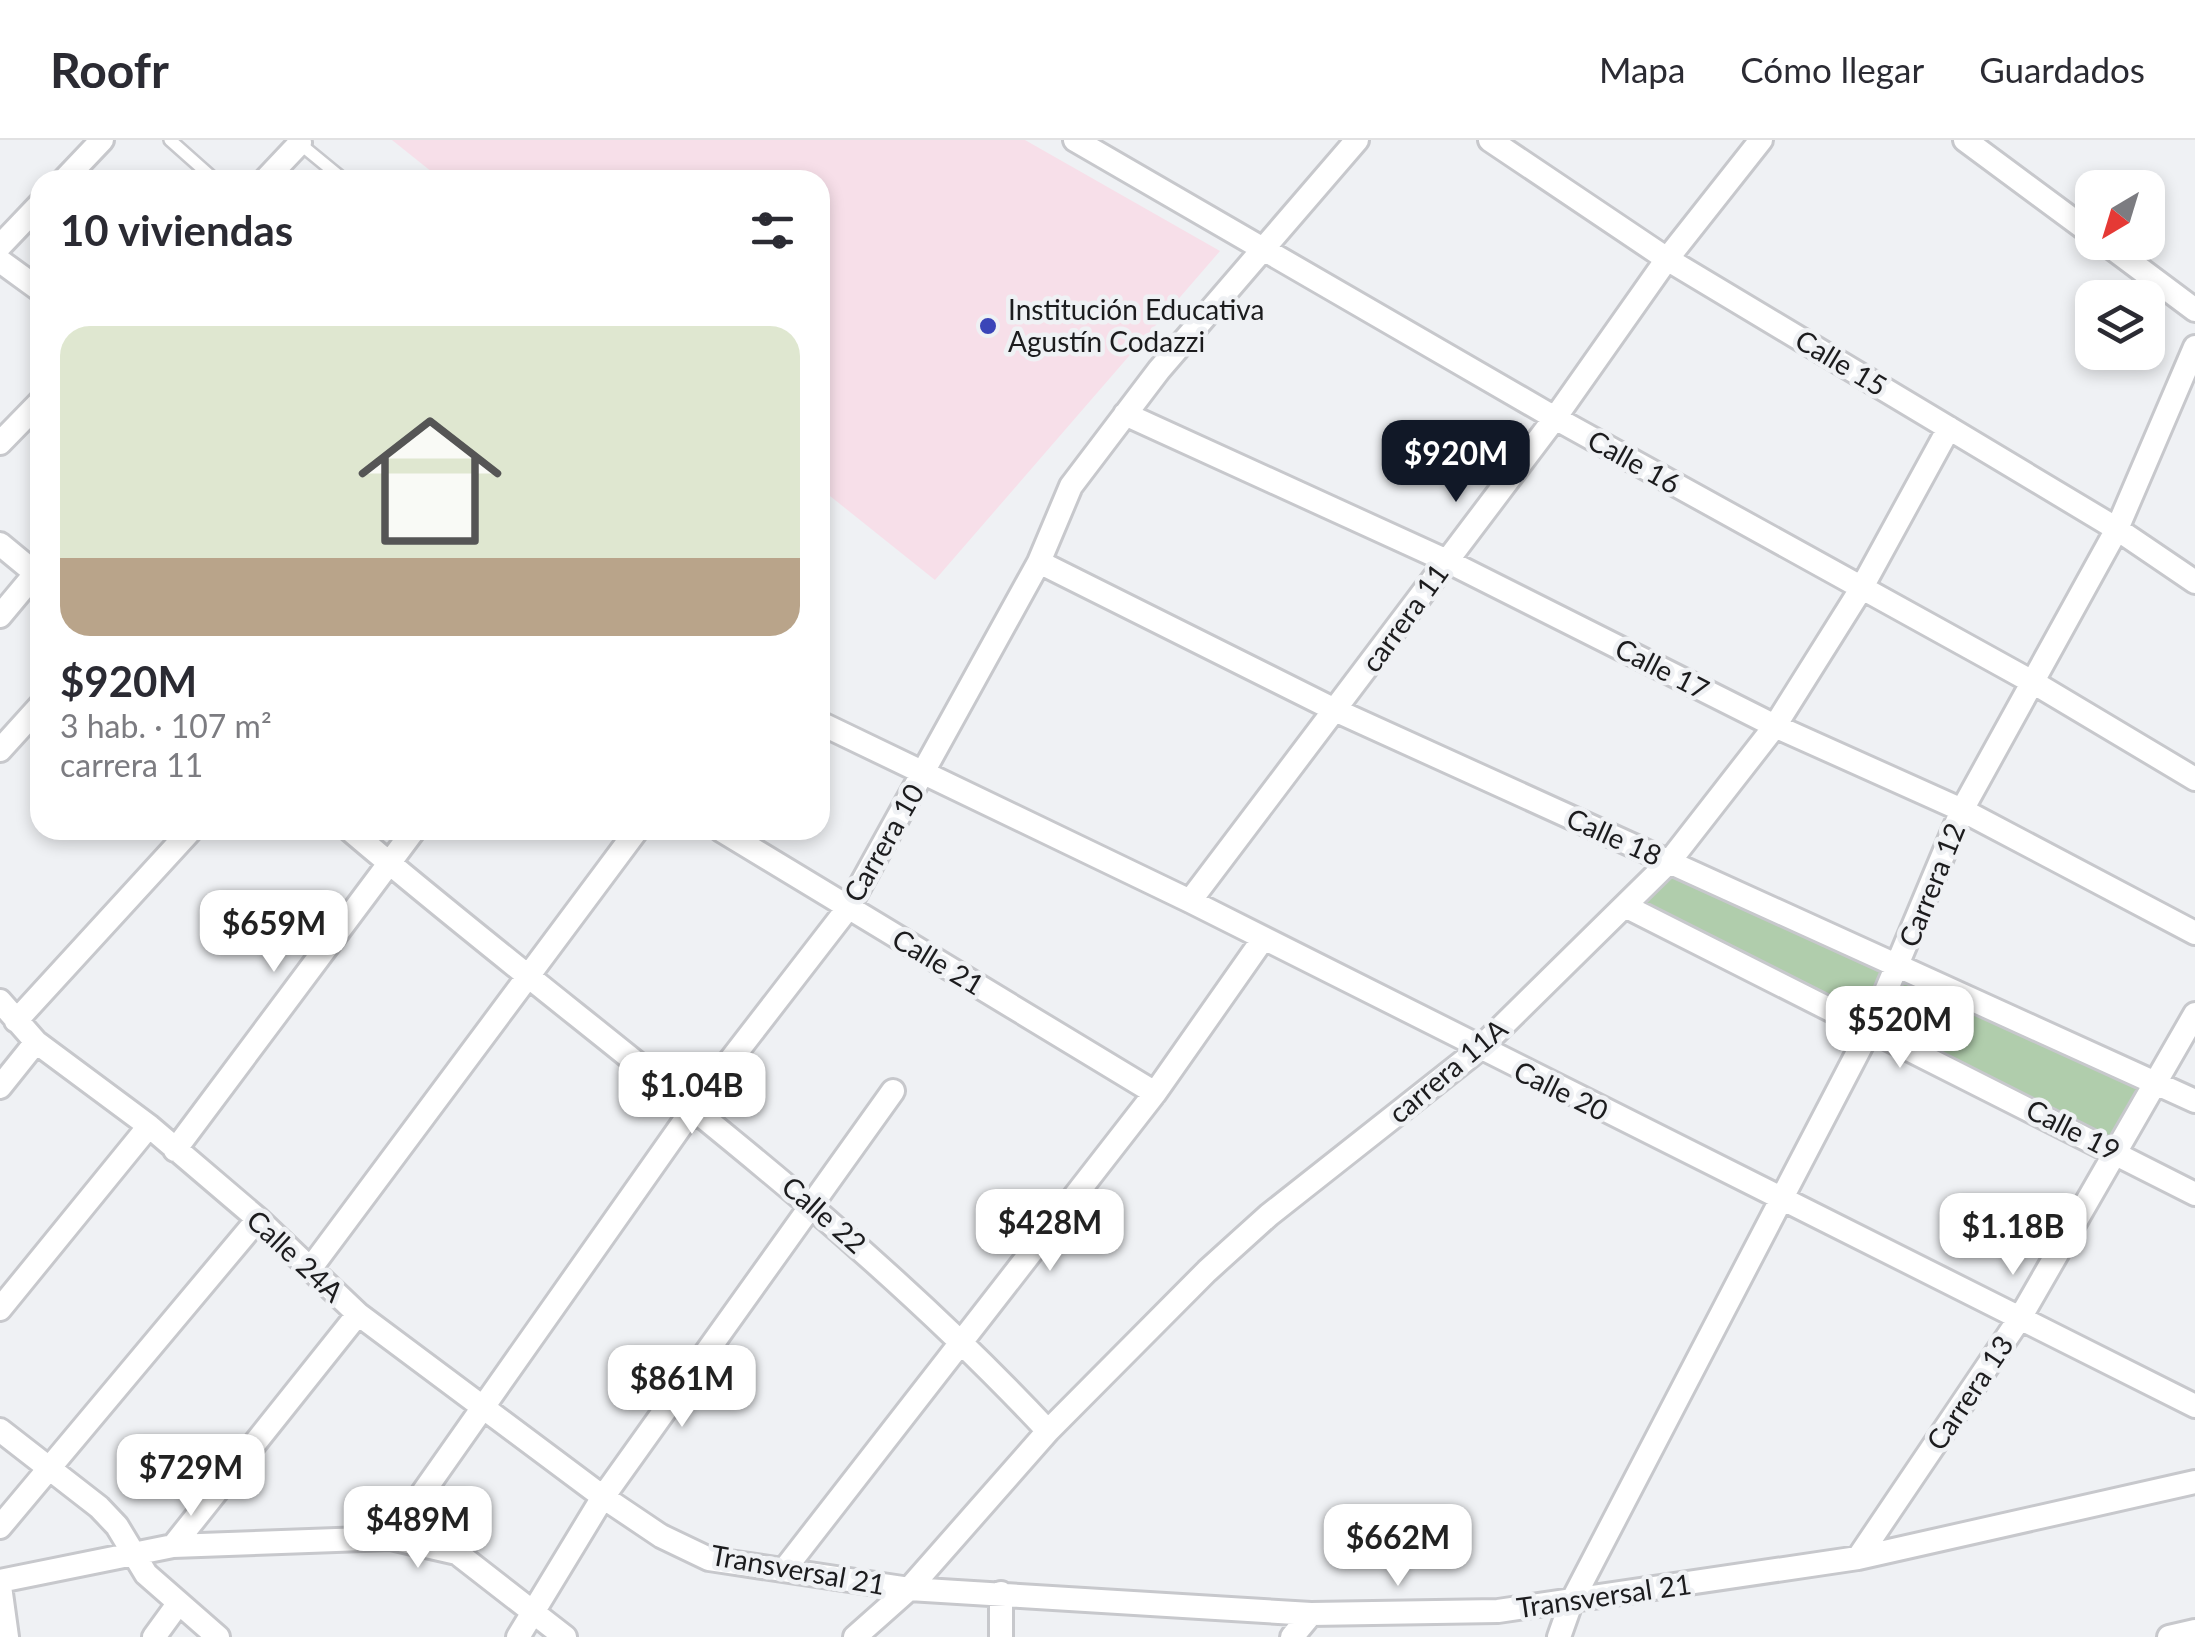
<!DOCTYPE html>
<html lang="es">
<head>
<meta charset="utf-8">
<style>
  body { margin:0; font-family:Lato,sans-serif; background:#f7f7f7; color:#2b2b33; height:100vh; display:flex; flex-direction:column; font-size:38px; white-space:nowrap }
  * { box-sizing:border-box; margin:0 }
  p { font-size:32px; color:#7c7c81 }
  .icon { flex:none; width:55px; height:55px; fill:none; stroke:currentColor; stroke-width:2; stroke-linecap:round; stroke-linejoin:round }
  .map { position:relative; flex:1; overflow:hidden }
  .details { position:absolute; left:30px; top:30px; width:800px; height:670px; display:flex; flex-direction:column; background:#fff; border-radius:30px; box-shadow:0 5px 15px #0003 }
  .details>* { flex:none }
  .needle { width:65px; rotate:218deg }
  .tools { position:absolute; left:2075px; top:30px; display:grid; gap:20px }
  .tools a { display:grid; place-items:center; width:90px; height:90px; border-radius:20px; background:#fff; box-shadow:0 5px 15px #0003; font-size:50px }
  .price { position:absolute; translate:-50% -85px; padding:0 22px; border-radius:20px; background:#fff; color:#222; font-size:32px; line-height:65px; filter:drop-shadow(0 2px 5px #0008) }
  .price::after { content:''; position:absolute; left:50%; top:60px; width:30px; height:22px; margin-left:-15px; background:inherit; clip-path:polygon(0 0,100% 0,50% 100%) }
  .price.selected { background:#111827; color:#fff }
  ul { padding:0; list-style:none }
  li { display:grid; align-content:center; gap:20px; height:530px; padding:0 30px }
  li+li { border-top:2px solid #e1e1e2 }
  li span { display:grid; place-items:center; height:310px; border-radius:30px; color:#555 }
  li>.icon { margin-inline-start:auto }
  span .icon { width:180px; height:180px; fill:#fffc; stroke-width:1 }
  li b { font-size:42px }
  h2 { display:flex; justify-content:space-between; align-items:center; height:120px; padding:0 30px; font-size:42px }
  header { display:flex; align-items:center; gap:60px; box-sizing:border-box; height:140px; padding:0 50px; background:#fff; border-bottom:2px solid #e1e1e2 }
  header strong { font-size:48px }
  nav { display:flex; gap:55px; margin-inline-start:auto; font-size:35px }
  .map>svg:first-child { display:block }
  .education { fill:#f7dfe9 }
  .green { fill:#b0cdac }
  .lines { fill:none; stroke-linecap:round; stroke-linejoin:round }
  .lane-casing { stroke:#c7c8cc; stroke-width:16 }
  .street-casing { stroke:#c7c8cc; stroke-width:28 }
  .lane { stroke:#fff; stroke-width:11 }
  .street { stroke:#fff; stroke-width:22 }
  .poi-dot { fill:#3a45b8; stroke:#eff1f4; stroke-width:4 }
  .labels { text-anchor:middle; stroke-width:9; stroke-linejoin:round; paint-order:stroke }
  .poi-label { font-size:28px; fill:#1c1c1e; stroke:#eff1f4; text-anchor:start }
  .street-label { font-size:28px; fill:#1c1c1e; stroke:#eff1f4 }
</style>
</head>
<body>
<header>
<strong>Roofr</strong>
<nav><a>Mapa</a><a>Cómo llegar</a><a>Guardados</a></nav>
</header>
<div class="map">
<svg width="2195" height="1497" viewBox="0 0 2195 1497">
  <rect width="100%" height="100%" fill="#eff1f4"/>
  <path class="education" d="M 392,0 L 1025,0 L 1220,111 L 935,440 L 820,348 L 820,40 L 442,40 Z"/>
  <path class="green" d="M 1671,728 L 1893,828 L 1869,880 L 1635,764 Z
    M 1905,834 L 2144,946 L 2116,1004 L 1881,883 Z"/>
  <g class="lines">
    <g class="lane-casing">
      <path id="lane" d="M 170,0 L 215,40
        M 299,3 L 344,40"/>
    </g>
    <g class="street-casing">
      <path id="street" d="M 1075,0 L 1555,278 L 2036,544 L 2195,639
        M 1490,0 L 1667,119 L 2117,389 L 2195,442
        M 1965,0 L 2092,94
        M 64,40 L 102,0
        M 265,40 L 300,3
        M 2104,102 L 2195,170
        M 0,106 L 40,64
        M 0,121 L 40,150
        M 1125,274 L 1447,421 L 1775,586 L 1962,670 L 2195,793
        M 0,303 L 40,262
        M 0,404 L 40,437
        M 1039,422 L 1337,571 L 2195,961
        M 0,476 L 40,428
        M 820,583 L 1190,761 L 2195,1266
        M 0,610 L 40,566
        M 350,690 C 586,891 835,1063 1048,1291
        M 721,690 L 1155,953
        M 1190,761 L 1555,278 L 1667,119 L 1761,0
        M 1627,767 L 2195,1054
        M 0,861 L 36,902 L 149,986 L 258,1079 L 358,1174 L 603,1357 L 661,1396 L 709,1419 L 909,1449 L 1311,1474 L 1498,1471 L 1858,1418 L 2195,1342
        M 16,881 L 191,690
        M 0,947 L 36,902
        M 175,1010 L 414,690
        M 310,1129 L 637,690
        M 0,1169 L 149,986
        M 0,1290 L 99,1367 L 117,1386 L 146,1434 L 218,1497
        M 414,1361 L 457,1413 L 565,1497
        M 0,1387 L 258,1079
        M 391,1398 L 695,966 L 848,768 L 1039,422 L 1071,346 L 1159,230 L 1357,0
        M 173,1406 L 358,1174
        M 1858,1418 L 2020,1178 L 2195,874
        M 784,1430 L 1155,953 L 1263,799
        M 0,1441 L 173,1406 L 391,1398 L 457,1413
        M 0,1446 L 7,1497
        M 1001,1453 L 1001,1497
        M 154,1497 L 178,1464
        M 518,1497 L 603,1357 L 893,951
        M 855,1497 L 909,1449 L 1048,1291 L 1207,1131 L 1269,1075 L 1478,910 L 1669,722 L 1775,586 L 1861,449 L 1949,288
        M 1292,1497 L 1311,1474
        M 1559,1497 L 1571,1463 L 1871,887 L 1962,670 L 2117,389 L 2195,207
        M 2169,1497 L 2195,1491"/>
    </g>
    <use href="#lane" class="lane"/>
    <use href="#street" class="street"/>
  </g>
  <circle class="poi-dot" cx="988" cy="186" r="10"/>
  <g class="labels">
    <g class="poi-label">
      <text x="1008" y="180">Institución Educativa<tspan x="1008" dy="32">Agustín Codazzi</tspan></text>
    </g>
    <g class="street-label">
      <text transform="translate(1841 223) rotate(31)" y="10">Calle 15</text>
      <text transform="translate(1634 322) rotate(29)" y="10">Calle 16</text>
      <text transform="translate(1405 478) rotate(-54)" y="10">carrera 11</text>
      <text transform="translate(1662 529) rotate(27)" y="10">Calle 17</text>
      <text transform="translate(1614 697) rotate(24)" y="10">Calle 18</text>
      <text transform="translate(884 703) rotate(-60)" y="10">Carrera 10</text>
      <text transform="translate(1932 745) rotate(-68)" y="10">Carrera 12</text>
      <text transform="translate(938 822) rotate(31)" y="10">Calle 21</text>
      <text transform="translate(1448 931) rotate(-40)" y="10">carrera 11A</text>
      <text transform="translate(1561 951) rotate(26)" y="10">Calle 20</text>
      <text transform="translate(2073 990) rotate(27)" y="10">Calle 19</text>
      <text transform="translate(824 1075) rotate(41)" y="10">Calle 22</text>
      <text transform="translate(295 1116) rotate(43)" y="10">Calle 24A</text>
      <text transform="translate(1970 1253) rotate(-56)" y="10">Carrera 13</text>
      <text transform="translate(798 1430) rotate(10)" y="10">Transversal 21</text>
      <text transform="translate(1604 1456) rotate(-8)" y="10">Transversal 21</text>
    </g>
  </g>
</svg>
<div class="tools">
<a><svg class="needle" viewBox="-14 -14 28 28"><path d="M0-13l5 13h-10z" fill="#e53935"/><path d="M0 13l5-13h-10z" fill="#7c7c81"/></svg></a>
<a><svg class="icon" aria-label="layers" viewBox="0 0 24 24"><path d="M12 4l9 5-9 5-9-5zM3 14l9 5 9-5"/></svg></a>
</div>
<b class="price selected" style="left:1456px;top:365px">$920M</b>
<b class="price" style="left:274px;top:835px">$659M</b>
<b class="price" style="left:1900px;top:931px">$520M</b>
<b class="price" style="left:692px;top:997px">$1.04B</b>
<b class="price" style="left:1050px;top:1134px">$428M</b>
<b class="price" style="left:2013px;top:1138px">$1.18B</b>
<b class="price" style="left:682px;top:1290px">$861M</b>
<b class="price" style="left:191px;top:1379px">$729M</b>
<b class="price" style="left:418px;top:1431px">$489M</b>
<b class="price" style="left:1398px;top:1449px">$662M</b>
<section class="details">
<h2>10 viviendas<svg class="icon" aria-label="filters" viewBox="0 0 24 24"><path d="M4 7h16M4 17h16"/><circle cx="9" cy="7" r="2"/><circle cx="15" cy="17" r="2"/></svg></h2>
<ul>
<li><span style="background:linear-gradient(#dfe7d0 75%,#b9a48a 0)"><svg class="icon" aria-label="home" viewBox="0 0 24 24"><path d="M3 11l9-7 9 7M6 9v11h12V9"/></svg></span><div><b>$920M</b><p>3 hab. · 107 m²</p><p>carrera 11</p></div></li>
</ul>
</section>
</div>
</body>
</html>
